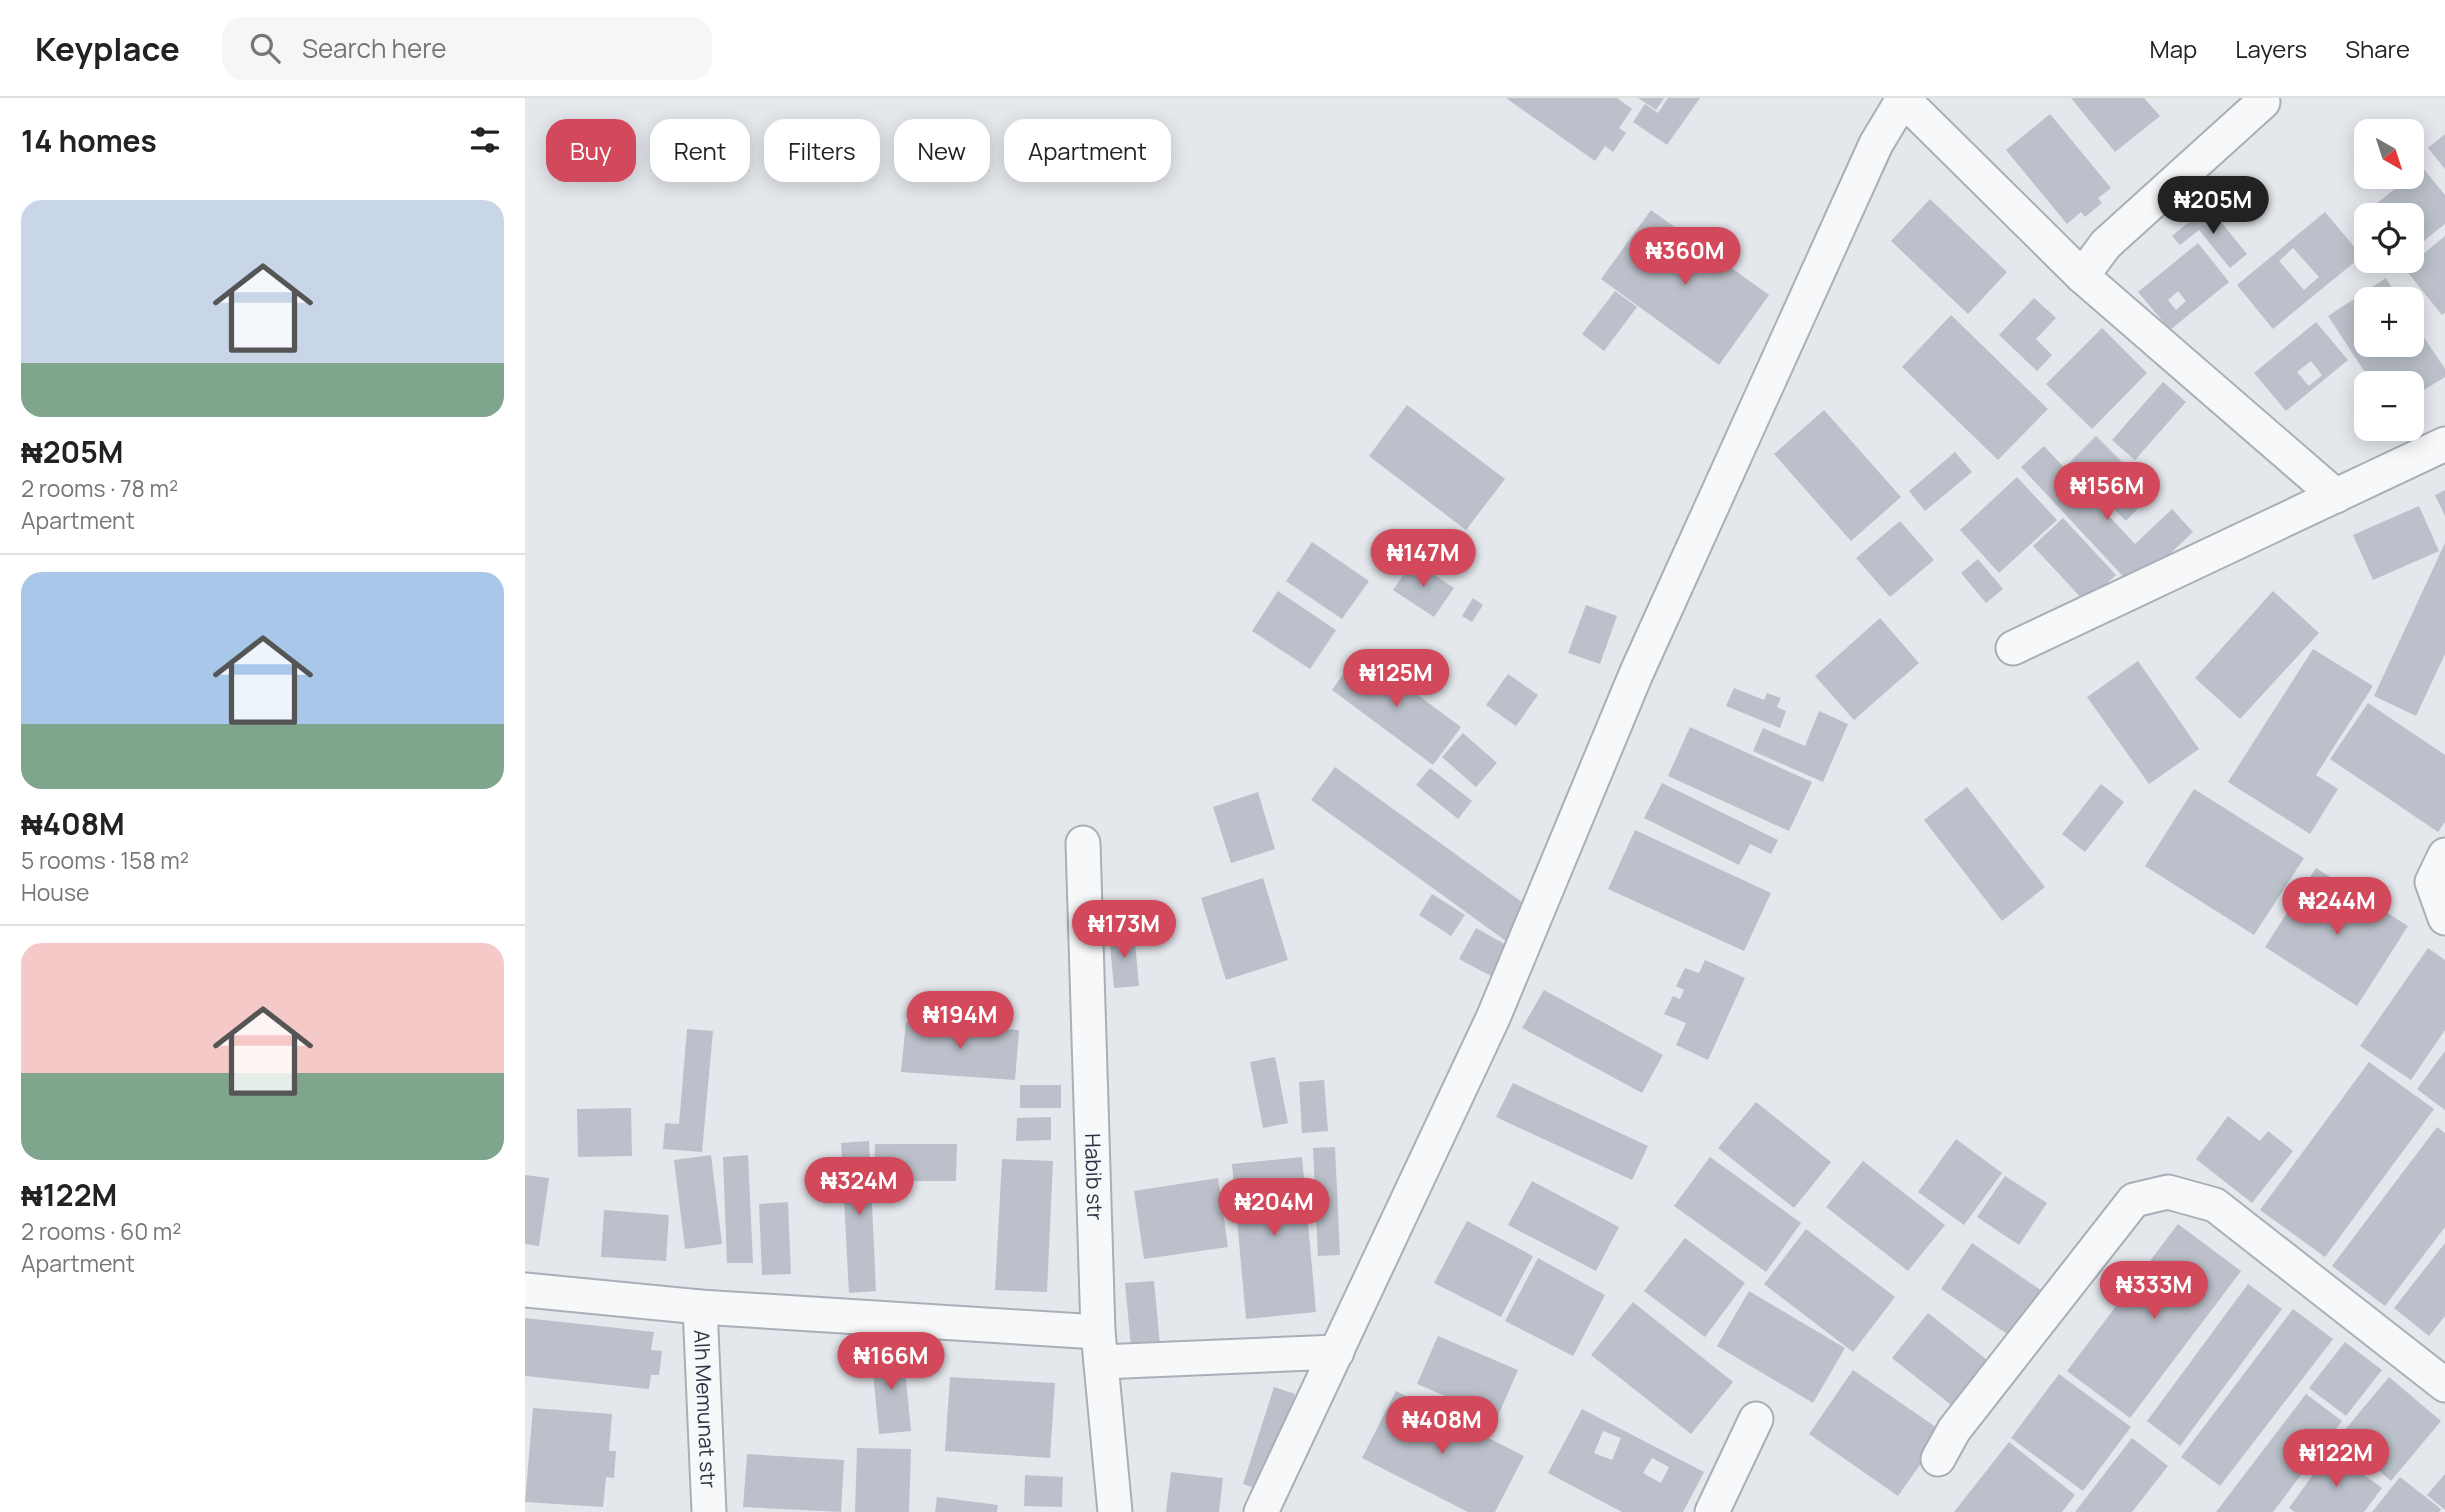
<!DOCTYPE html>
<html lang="en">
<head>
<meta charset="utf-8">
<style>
  body { margin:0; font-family:Manrope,sans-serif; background:#f6f6f6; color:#222; height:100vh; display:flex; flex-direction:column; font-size:26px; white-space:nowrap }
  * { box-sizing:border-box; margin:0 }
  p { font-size:23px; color:#767676 }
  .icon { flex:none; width:38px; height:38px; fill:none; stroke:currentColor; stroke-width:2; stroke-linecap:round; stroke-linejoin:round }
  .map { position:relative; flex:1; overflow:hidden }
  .panel { display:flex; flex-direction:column; background:#fff; width:525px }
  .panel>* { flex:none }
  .guide { position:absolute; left:21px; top:21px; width:665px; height:63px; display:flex; gap:14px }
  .needle { width:46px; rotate:141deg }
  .fabs { position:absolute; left:1829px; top:21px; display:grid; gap:14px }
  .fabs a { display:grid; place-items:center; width:70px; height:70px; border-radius:14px; background:#fff; box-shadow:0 4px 18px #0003; font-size:35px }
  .price { position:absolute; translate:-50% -60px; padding:0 16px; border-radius:24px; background:#d1495b; color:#fff; font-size:23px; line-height:46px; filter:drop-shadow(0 2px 4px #0008) }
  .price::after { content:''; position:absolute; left:50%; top:42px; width:21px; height:16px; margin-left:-10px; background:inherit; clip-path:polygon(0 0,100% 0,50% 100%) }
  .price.selected { background:#222; color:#fff }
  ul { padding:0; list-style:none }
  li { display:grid; align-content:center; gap:14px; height:371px; padding:0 21px }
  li+li { border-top:2px solid #e0e0e0 }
  li span { display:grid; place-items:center; height:217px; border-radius:21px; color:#555 }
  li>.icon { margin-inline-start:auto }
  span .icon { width:126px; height:126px; fill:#fffc; stroke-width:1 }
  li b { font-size:30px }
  h2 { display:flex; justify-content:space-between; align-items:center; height:84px; padding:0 21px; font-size:30px }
  .pill { padding:0 24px; border-radius:21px; background:#fff; box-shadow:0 4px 18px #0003; font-size:24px; line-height:63px }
  .pill.selected { background:#d1495b; color:#fff }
  header { display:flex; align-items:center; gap:42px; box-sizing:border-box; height:98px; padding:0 35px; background:#fff; border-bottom:2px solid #e0e0e0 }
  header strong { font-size:33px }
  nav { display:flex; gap:38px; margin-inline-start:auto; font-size:24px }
  .search { width:490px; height:63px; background:#f6f6f6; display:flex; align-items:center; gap:18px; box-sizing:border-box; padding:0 24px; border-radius:21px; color:#767676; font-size:26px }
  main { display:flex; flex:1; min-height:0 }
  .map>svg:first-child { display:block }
  .building { fill:#bbc0ca; fill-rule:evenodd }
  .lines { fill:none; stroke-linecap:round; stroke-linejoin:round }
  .street-casing { stroke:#a9aeb7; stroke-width:37 }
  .street { stroke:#f7f8fa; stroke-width:33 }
  .labels { text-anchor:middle; stroke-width:5; stroke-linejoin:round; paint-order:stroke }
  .street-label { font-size:21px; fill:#2b3445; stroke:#f4f6f9 }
</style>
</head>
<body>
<header>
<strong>Keyplace</strong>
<div class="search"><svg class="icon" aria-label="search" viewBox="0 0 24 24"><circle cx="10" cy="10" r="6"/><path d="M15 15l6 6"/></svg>Search here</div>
<nav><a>Map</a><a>Layers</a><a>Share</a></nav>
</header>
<main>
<section class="panel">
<h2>14 homes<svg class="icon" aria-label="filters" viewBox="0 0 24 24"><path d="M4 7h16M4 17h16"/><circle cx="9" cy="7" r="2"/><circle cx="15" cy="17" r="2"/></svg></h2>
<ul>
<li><span style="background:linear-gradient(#c9d6e8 75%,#7fa58c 0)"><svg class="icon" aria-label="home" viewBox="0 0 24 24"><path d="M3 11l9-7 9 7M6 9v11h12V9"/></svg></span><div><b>₦205M</b><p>2 rooms · 78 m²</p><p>Apartment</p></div></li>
<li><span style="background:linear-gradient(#a9c7e8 70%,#7fa58c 0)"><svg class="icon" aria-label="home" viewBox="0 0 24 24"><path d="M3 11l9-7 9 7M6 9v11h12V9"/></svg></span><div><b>₦408M</b><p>5 rooms · 158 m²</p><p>House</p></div></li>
<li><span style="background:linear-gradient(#f6c9c9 60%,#7fa58c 0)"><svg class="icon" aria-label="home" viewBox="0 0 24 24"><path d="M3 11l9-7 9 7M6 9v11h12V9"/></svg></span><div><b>₦122M</b><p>2 rooms · 60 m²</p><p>Apartment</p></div></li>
</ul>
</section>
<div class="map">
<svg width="1920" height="1414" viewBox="0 0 1920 1414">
  <rect width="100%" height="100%" fill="#e4e7ec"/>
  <path class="building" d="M 981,0 L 1092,0 L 1107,11 L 1094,30 L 1101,35 L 1088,54 L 1080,48 L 1070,63 Z
    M 1113,0 L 1139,0 L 1131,12 Z
    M 1143,0 L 1175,0 L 1142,47 L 1108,24 L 1120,6 L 1133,15 Z
    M 1546,0 L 1619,0 L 1635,18 L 1590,54 Z
    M 1525,16 L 1586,90 L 1573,100 L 1577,105 L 1560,119 L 1556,114 L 1542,126 L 1481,52 Z
    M 1920,36 L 1920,71 L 1903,50 Z
    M 1897,69 L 1920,97 L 1920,126 L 1886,153 L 1886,144 L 1892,140 L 1886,132 L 1886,117 L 1841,117 L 1841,137 L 1830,123 Z
    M 1405,101 L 1482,174 L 1443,216 L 1366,143 Z
    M 1683,108 L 1722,156 L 1705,170 L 1674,132 L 1655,147 L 1647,138 Z
    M 1126,112 L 1244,197 L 1194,267 L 1076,181 Z
    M 1800,114 L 1837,158 L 1748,231 L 1712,187 ZM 1768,150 L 1794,179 L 1779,192 L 1754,163 Z
    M 1920,138 L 1920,215 L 1917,217 L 1880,171 Z
    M 1673,145 L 1704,184 L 1645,232 L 1613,194 ZM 1653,193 L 1661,203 L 1651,212 L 1643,202 Z
    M 1861,180 L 1874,201 L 1841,201 L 1841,247 L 1886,247 L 1886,220 L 1920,271 L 1920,279 L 1886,300 L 1886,285 L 1847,285 L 1803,218 Z
    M 1090,193 L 1112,209 L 1079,253 L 1057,236 Z
    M 1509,200 L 1531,220 L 1511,241 L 1527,257 L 1512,273 L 1474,237 Z
    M 1426,217 L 1523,311 L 1473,362 L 1377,269 Z
    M 1791,224 L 1823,262 L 1761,313 L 1729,275 ZM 1786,263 L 1797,277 L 1784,288 L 1772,274 Z
    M 1577,230 L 1622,275 L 1567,331 L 1521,286 Z
    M 1638,284 L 1661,304 L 1610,362 L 1587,342 Z
    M 882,307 L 980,381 L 941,432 L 844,358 Z
    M 1299,312 L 1376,399 L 1326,443 L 1249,356 Z
    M 1571,338 L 1628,395 L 1601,423 L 1543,366 Z
    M 1519,348 L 1610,446 L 1647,411 L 1668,434 L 1609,490 L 1496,369 Z
    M 1430,354 L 1447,374 L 1400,413 L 1384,393 Z
    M 1492,379 L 1532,422 L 1474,475 L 1435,432 Z
    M 1920,392 L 1920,418 L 1910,397 Z
    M 1894,408 L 1914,453 L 1848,482 L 1828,437 Z
    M 1538,420 L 1591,477 L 1561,505 L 1508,448 Z
    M 1375,423 L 1409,462 L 1365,499 L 1331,460 Z
    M 787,444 L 844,483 L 817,521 L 761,483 Z
    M 1920,445 L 1920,556 L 1891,618 L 1849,598 Z
    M 1453,461 L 1478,491 L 1461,505 L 1436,475 Z
    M 888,463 L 929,490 L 909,519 L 868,492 Z
    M 753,493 L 811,532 L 785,571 L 727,533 Z
    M 1748,493 L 1794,535 L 1715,621 L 1670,580 Z
    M 948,500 L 958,507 L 947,524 L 937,518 Z
    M 1061,507 L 1092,518 L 1075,566 L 1043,555 Z
    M 1355,520 L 1394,565 L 1329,622 L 1290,578 Z
    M 1788,551 L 1848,588 L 1791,677 L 1813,691 L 1785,736 L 1703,684 Z
    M 834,554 L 936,629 L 908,667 L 807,592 Z
    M 1613,563 L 1674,651 L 1624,686 L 1562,599 Z
    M 983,576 L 1013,597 L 991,628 L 961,607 Z
    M 1209,590 L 1239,602 L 1242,595 L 1256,600 L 1252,609 L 1261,613 L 1255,630 L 1201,608 Z
    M 1843,605 L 1920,657 L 1920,724 L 1913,734 L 1805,661 Z
    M 1294,613 L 1323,626 L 1298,684 L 1228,653 L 1238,630 L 1280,648 Z
    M 1165,629 L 1287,684 L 1264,733 L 1143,678 Z
    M 938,635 L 972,665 L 951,689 L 917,659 Z
    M 810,669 L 1005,810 L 981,843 L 786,702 Z
    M 905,670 L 947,703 L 933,721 L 891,687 Z
    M 1137,685 L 1253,742 L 1246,756 L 1225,746 L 1214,767 L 1119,720 Z
    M 1576,686 L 1599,704 L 1560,754 L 1537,736 Z
    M 1442,689 L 1520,789 L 1477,823 L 1399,722 Z
    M 1669,691 L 1779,760 L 1729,837 L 1620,768 Z
    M 733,694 L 750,751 L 706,765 L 688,709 Z
    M 1110,732 L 1246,795 L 1219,853 L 1083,791 Z
    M 1791,770 L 1883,828 L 1832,908 L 1740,849 Z
    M 738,780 L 763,862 L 701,882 L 676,800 Z
    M 907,796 L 940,817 L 926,838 L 894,817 Z
    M 951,830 L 985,849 L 968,879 L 934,861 Z
    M 609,833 L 614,888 L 589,890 L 584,835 Z
    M 1903,850 L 1920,862 L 1920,932 L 1886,982 L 1835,948 Z
    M 1180,862 L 1220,880 L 1183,962 L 1151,947 L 1161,925 L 1139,916 L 1148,898 L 1155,901 L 1159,892 L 1151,888 L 1160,870 L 1174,875 Z
    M 1019,892 L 1138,957 L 1117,995 L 997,930 Z
    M 381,924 L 494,932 L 490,982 L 376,974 Z
    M 162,931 L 188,933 L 177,1054 L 138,1051 L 140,1025 L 154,1026 Z
    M 1920,953 L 1920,1012 L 1892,991 Z
    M 750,959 L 763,1025 L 738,1030 L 725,964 Z
    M 1844,964 L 1909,1011 L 1800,1159 L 1735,1112 Z
    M 799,982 L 803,1033 L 777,1035 L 774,984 Z
    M 988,985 L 1123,1048 L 1107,1082 L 971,1019 Z
    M 495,987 L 536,987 L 536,1010 L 495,1010 Z
    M 1231,1004 L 1306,1064 L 1269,1110 L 1193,1050 Z
    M 106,1010 L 107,1058 L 53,1059 L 52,1011 Z
    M 1703,1018 L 1735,1043 L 1743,1033 L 1768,1053 L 1727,1105 L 1671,1061 Z
    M 526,1019 L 526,1042 L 491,1043 L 492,1020 Z
    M 1912,1029 L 1920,1035 L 1920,1129 L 1860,1208 L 1807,1168 Z
    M 1431,1041 L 1477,1075 L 1439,1127 L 1393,1094 Z
    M 344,1043 L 351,1193 L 324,1195 L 316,1045 Z
    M 350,1046 L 432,1046 L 431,1083 L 349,1083 Z
    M 810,1049 L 815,1157 L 793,1158 L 788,1050 Z
    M 186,1057 L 197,1146 L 160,1151 L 149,1062 Z
    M 223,1057 L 228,1165 L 202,1165 L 198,1059 Z
    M 777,1059 L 791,1214 L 721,1221 L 707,1066 Z
    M 1185,1059 L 1276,1125 L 1241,1174 L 1149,1108 Z
    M 477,1061 L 528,1063 L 522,1194 L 470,1192 Z
    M 1338,1063 L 1420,1127 L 1383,1173 L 1301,1109 Z
    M 0,1077 L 24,1080 L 14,1148 L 0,1146 Z
    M 1480,1078 L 1522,1105 L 1494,1147 L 1452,1119 Z
    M 693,1080 L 703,1149 L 619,1161 L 609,1093 Z
    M 1007,1083 L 1094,1129 L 1071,1173 L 983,1127 Z
    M 263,1104 L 266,1176 L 237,1177 L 234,1106 Z
    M 79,1112 L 144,1117 L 141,1163 L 76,1159 Z
    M 942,1123 L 1008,1158 L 976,1219 L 909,1185 Z
    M 1653,1126 L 1716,1173 L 1605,1320 L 1542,1273 Z
    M 1281,1131 L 1370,1199 L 1328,1254 L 1239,1186 Z
    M 1160,1140 L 1220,1185 L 1180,1239 L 1119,1193 Z
    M 1447,1145 L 1523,1197 L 1491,1242 L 1416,1191 Z
    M 1920,1145 L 1920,1218 L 1904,1238 L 1869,1210 Z
    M 1013,1160 L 1080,1197 L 1048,1258 L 980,1223 Z
    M 629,1183 L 635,1247 L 606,1249 L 600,1185 Z
    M 1723,1186 L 1757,1211 L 1655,1348 L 1622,1323 Z
    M 1224,1193 L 1320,1250 L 1288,1305 L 1192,1248 Z
    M 1108,1204 L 1208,1284 L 1166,1336 L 1066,1257 Z
    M 1768,1211 L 1808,1241 L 1695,1388 L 1656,1359 Z
    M 1403,1215 L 1471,1269 L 1435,1314 L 1367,1260 Z
    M 0,1220 L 129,1234 L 126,1252 L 137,1253 L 134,1277 L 126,1277 L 124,1291 L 0,1278 Z
    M 913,1238 L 993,1272 L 972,1320 L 892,1286 Z
    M 1820,1244 L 1857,1272 L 1821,1318 L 1784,1290 Z
    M 378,1251 L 386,1333 L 354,1336 L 346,1254 Z
    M 1328,1272 L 1418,1334 L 1373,1398 L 1284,1336 Z
    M 1534,1276 L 1606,1329 L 1558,1393 L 1486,1340 Z
    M 425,1279 L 530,1285 L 525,1360 L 420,1353 Z
    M 1864,1279 L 1916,1323 L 1866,1383 L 1814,1339 Z
    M 749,1289 L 770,1296 L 738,1393 L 718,1386 Z
    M 871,1293 L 999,1358 L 970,1414 L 943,1414 L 837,1360 Z
    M 1781,1296 L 1817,1323 L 1748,1414 L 1691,1414 Z
    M 8,1310 L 87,1316 L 84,1353 L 91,1353 L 89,1380 L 81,1379 L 78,1409 L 0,1404 Z
    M 1057,1311 L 1179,1374 L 1158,1414 L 1097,1414 L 1023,1375 ZM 1078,1333 L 1096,1340 L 1087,1362 L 1069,1355 ZM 1127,1360 L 1144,1369 L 1136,1385 L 1118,1375 Z
    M 1607,1340 L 1643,1368 L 1607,1414 L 1550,1414 Z
    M 1484,1344 L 1550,1397 L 1537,1414 L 1429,1414 Z
    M 332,1350 L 386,1351 L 384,1414 L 330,1414 Z
    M 1805,1353 L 1857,1390 L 1839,1414 L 1770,1414 L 1764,1410 Z
    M 222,1356 L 319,1362 L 316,1414 L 218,1409 Z
    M 646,1374 L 698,1380 L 694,1414 L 641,1414 Z
    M 1920,1376 L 1920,1412 L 1902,1397 Z
    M 500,1377 L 538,1379 L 537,1409 L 499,1408 Z
    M 1875,1379 L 1916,1411 L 1914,1414 L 1847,1414 Z
    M 412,1399 L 473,1407 L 472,1414 L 410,1414 Z"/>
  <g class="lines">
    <g class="street-casing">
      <g id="street">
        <path d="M 1557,178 L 1581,146 L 1738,4"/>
        <path d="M 1488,550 L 1920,346"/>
        <path id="s1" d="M 558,745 L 573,1234 L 590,1414"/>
        <path d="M 1920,757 L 1907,784 L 1920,820"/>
        <path d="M 0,1192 L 175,1209 L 573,1234"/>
        <path id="s2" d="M 175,1209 L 184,1414"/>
        <path d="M 576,1264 L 812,1254"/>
        <path d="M 1413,1361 L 1429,1332 L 1609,1102 L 1643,1094 L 1690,1107 L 1920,1287"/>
        <path d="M 736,1414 L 968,920 L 1111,576 L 1351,46 L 1378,1 L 1557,178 L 1811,398"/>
        <path d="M 1187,1414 L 1231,1321"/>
      </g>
    </g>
    <use href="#street" class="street"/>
  </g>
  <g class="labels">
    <g class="street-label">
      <text dy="7" stroke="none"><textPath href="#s1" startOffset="334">Habib str</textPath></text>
      <text dy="7" stroke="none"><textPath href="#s2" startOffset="102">Alh Memunat str</textPath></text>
    </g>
  </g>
</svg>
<div class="fabs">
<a><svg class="needle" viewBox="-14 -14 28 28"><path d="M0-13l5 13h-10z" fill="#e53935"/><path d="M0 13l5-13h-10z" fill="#767676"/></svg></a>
<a><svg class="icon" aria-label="locate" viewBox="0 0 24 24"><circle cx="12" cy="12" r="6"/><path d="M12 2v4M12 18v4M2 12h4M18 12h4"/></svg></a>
<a>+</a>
<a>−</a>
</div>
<b class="price selected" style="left:1688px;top:138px">₦205M</b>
<b class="price" style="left:1160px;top:189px">₦360M</b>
<b class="price" style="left:1582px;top:424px">₦156M</b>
<b class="price" style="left:898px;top:491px">₦147M</b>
<b class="price" style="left:871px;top:611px">₦125M</b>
<b class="price" style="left:1812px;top:839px">₦244M</b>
<b class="price" style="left:599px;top:862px">₦173M</b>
<b class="price" style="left:435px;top:953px">₦194M</b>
<b class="price" style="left:334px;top:1119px">₦324M</b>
<b class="price" style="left:749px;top:1140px">₦204M</b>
<b class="price" style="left:1629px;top:1223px">₦333M</b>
<b class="price" style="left:366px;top:1294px">₦166M</b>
<b class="price" style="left:917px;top:1358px">₦408M</b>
<b class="price" style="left:1811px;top:1391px">₦122M</b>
<div class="guide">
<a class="pill selected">Buy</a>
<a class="pill">Rent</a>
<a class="pill">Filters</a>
<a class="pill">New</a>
<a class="pill">Apartment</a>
</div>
</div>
</main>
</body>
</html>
